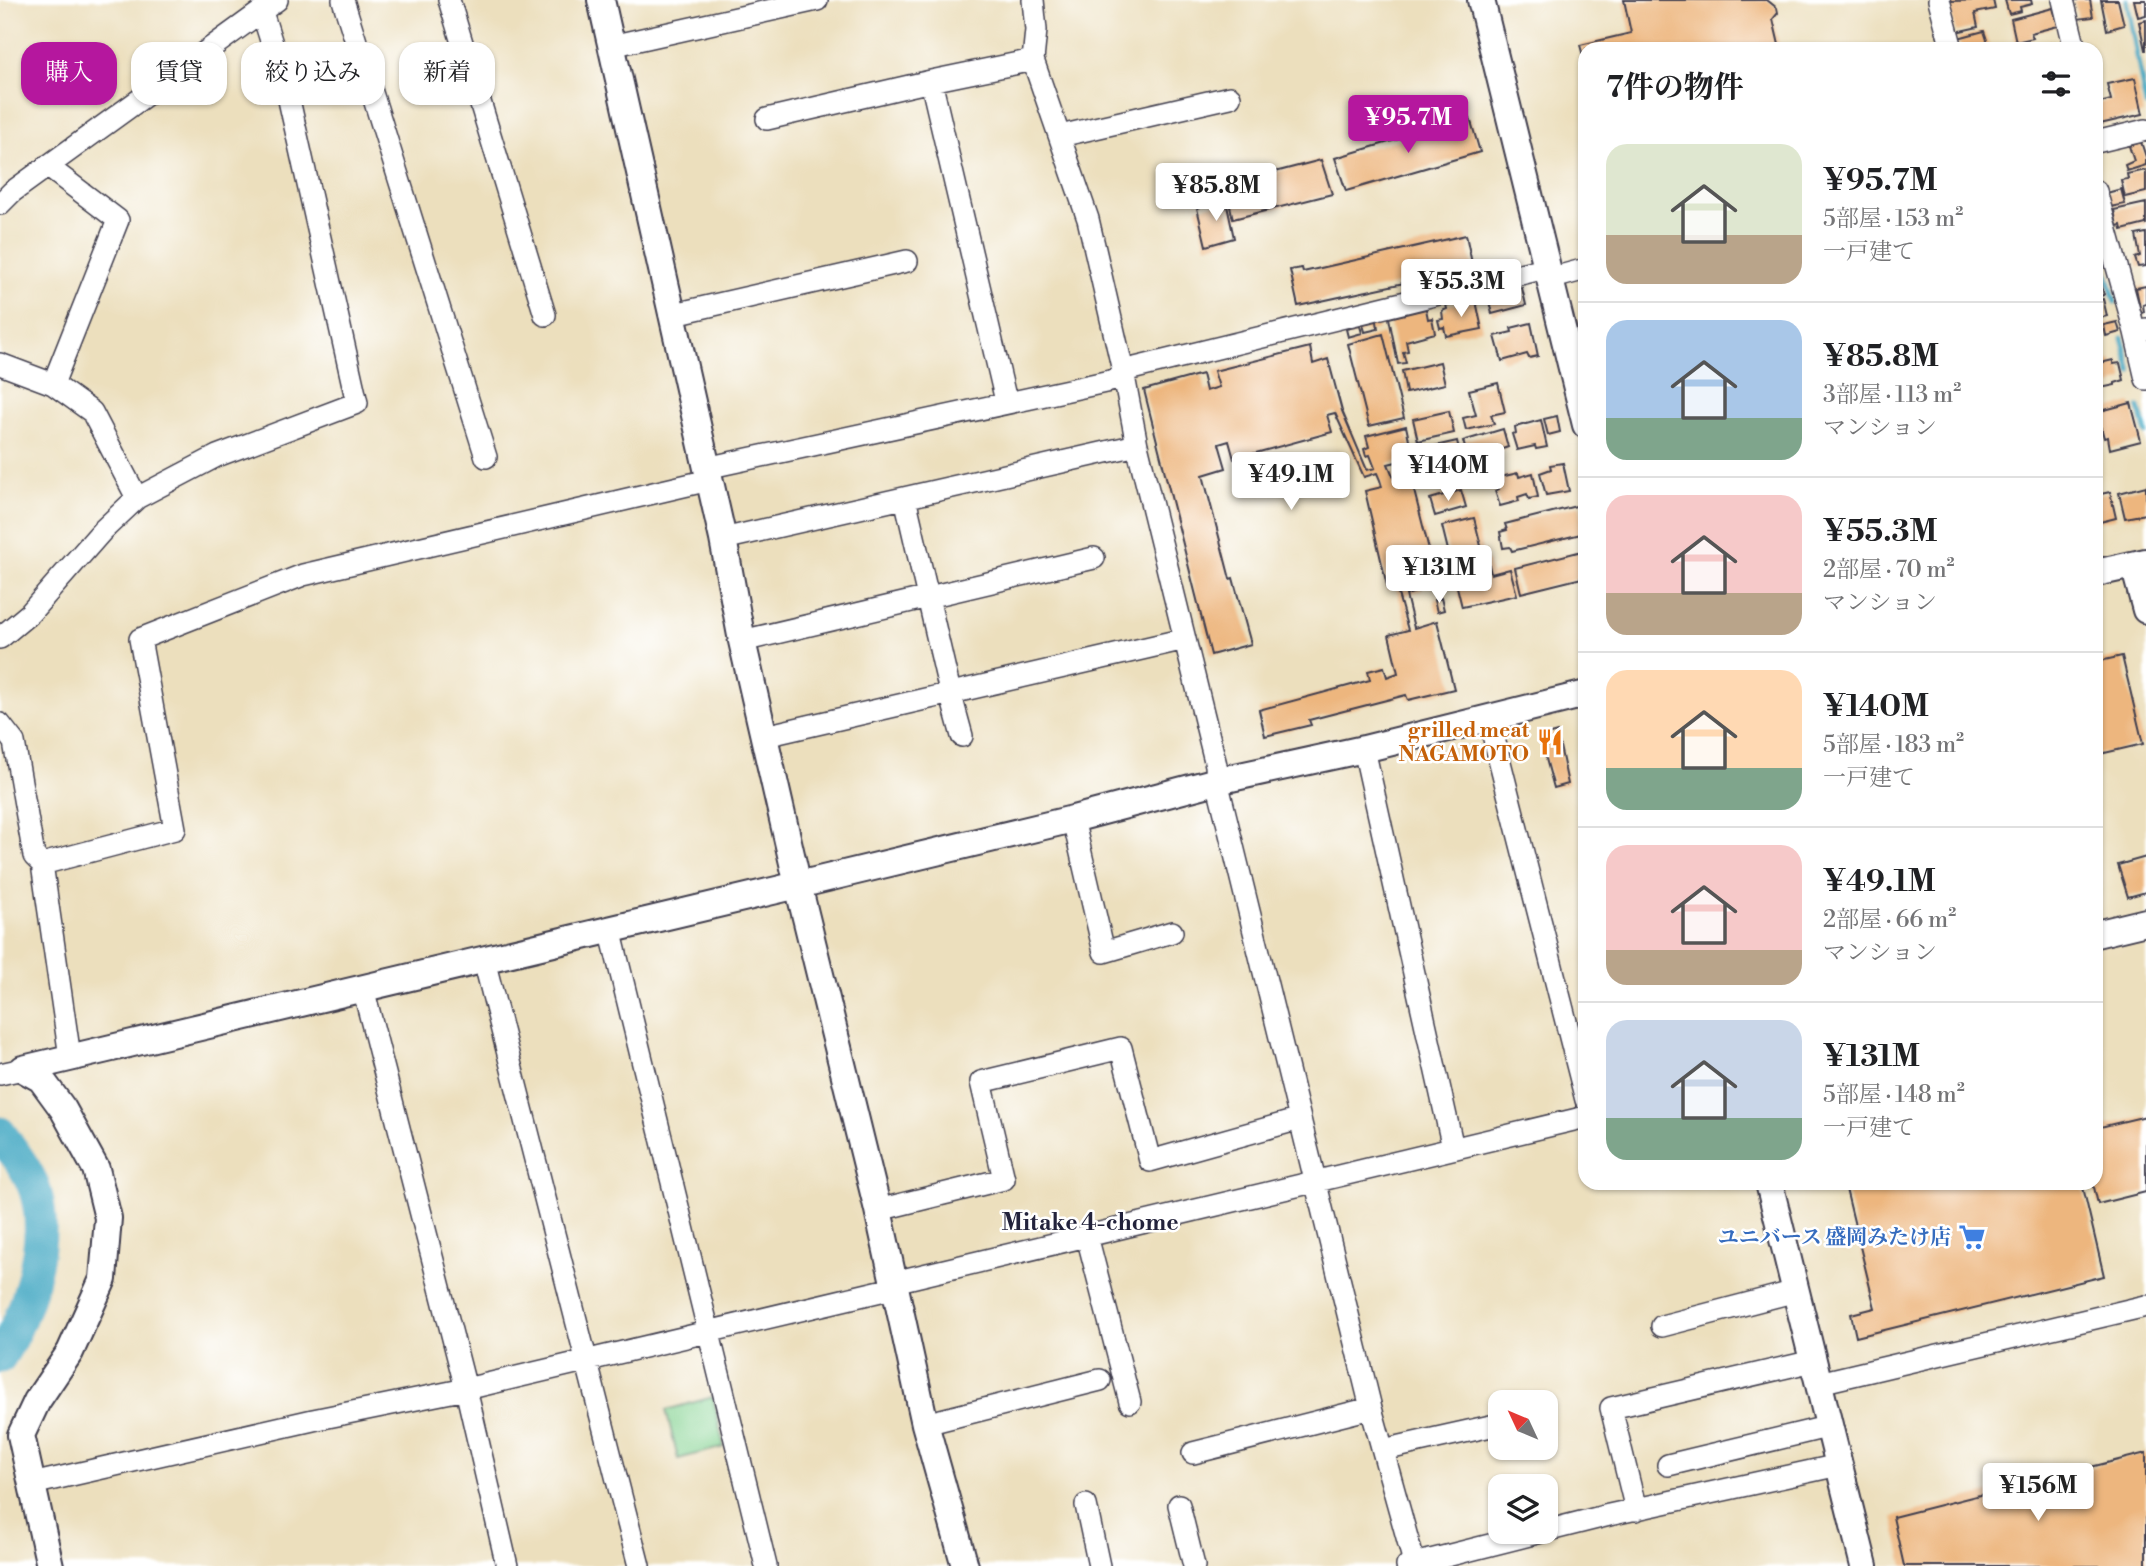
<!DOCTYPE html>
<html lang="ja">
<head>
<meta charset="utf-8">
<style>
  body { margin:0; font-family:"Libre Bodoni","Noto Serif JP",serif; background:#f6f6f6; color:#202124; height:100vh; display:flex; flex-direction:column; font-size:26px; white-space:nowrap }
  * { box-sizing:border-box; margin:0 }
  p { font-size:23px; color:#757577 }
  .icon { flex:none; width:38px; height:38px; fill:none; stroke:currentColor; stroke-width:2; stroke-linecap:round; stroke-linejoin:round }
  .map { position:relative; flex:1; overflow:hidden }
  .side { position:absolute; left:1578px; top:42px; width:525px; height:1148px; display:flex; flex-direction:column; background:#fff; border-radius:21px; box-shadow:0 2px 5px #0004 }
  .side>* { flex:none }
  .hud { position:absolute; left:21px; top:42px; width:665px; height:63px; display:flex; gap:14px }
  .needle { width:46px; rotate:314deg }
  .fabs { position:absolute; left:1488px; top:1390px; display:grid; gap:14px }
  .fabs a { display:grid; place-items:center; width:70px; height:70px; border-radius:14px; background:#fff; box-shadow:0 2px 5px #0004; font-size:35px }
  .price { position:absolute; translate:-50% -60px; padding:0 16px; border-radius:7px; background:#fff; color:#222; font-size:23px; line-height:46px; filter:drop-shadow(0 2px 4px #0008) }
  .price::after { content:''; position:absolute; left:50%; top:42px; width:21px; height:16px; margin-left:-10px; background:inherit; clip-path:polygon(0 0,100% 0,50% 100%) }
  .price.on { background:#b5179e; color:#fff }
  ul { padding:0; list-style:none }
  li { display:flex; align-items:center; gap:21px; height:175px; padding:0 28px }
  li+li { border-top:2px solid #e0e0e0 }
  li span { display:grid; place-items:center; flex:none; width:196px; height:140px; border-radius:21px; color:#555 }
  li>.icon { margin-inline-start:auto }
  span .icon { width:84px; height:84px; fill:#fffc; stroke-width:1 }
  li b { font-size:30px }
  h2 { display:flex; justify-content:space-between; align-items:center; height:84px; padding:0 28px; font-size:30px }
  .chip { padding:0 24px; border-radius:21px; background:#fff; box-shadow:0 2px 5px #0004; font-size:24px; line-height:63px }
  .chip.on { background:#b5179e; color:#fff }
  .map>svg:first-child { display:block }
  .green { fill:#85d392; stroke:#547a66; stroke-width:2 }
  .lines { fill:none; stroke-linecap:round; stroke-linejoin:round }
  .stream { stroke:#42a7c2; stroke-width:5 }
  .river { stroke:#42a7c2; stroke-width:33 }
  .building { fill:#edb67e }
  .minor-casing { stroke:#403e4e; stroke-width:24 }
  .tertiary-casing { stroke:#403e4e; stroke-width:30 }
  .minor { stroke:#fff; stroke-width:21 }
  .tertiary { stroke:#fff; stroke-width:26 }
  .labels { text-anchor:middle; stroke-width:5; stroke-linejoin:round; paint-order:stroke }
  .food-label { font-size:21px; font-weight:bold; fill:#c56008; stroke:#fff; text-anchor:end }
  .shop-label { font-size:21px; font-weight:bold; fill:#366cbe; stroke:#fff; text-anchor:end }
  .neighbourhood-label { font-size:23px; font-weight:bold; fill:#22223b; stroke:#fff }
</style>
</head>
<body>
<div class="map">
<svg width="2146" height="1566" viewBox="0 0 2146 1566">
  <rect width="100%" height="100%" fill="#fff"/>
  <filter id="ink" filterUnits="userSpaceOnUse"><feTurbulence type="fractalNoise" baseFrequency=".0143" numOctaves="2"/><feDisplacementMap in="SourceGraphic" scale="14" xChannelSelector="R" yChannelSelector="G"/><feConvolveMatrix kernelMatrix="1 2 1 2 8 2 1 2 1" color-interpolation-filters="sRGB"/></filter>
  <filter id="wash" filterUnits="userSpaceOnUse"><feTurbulence type="fractalNoise" baseFrequency=".00686" numOctaves="4" result="noise"/><feDisplacementMap in="SourceGraphic" scale="28" xChannelSelector="R" yChannelSelector="G"/><feGaussianBlur stdDeviation="1.57" result="paint"/><feColorMatrix in="noise" values="0 0 0 0 0 0 0 0 0 0 0 0 0 0 0 0 0 1.4 0 .05"/><feComposite in="paint" operator="in"/></filter>
  <g filter="url(#wash)">
    <rect width="100%" height="100%" fill="#ecdfbd"/>
    <path class="green" d="M 713,1397 L 724,1447 L 678,1459 L 666,1410 Z"/>
    <g class="lines">
      <path class="stream" d="M 2127,0 L 2146,106
        M 2106,270 L 2115,302
        M 2122,338 L 2131,372
        M 2139,408 L 2146,433"/>
      <path class="river" d="M 0,1133 C 14,1153 32,1174 37,1198 C 49,1244 25,1319 0,1357"/>
    </g>
    <g id="blocks">
      <path class="building" d="M 1624,0 L 1767,0 L 1777,8 L 1778,13 L 1773,19 L 1780,49 L 1586,49 L 1585,63 L 1580,45 L 1631,33 Z
        M 1993,0 L 1995,9 L 1975,13 L 1978,27 L 1956,32 L 1948,1 Z
        M 2005,0 L 2031,0 L 2032,4 L 2020,7 L 2021,11 L 2009,14 Z
        M 2074,0 L 2090,0 L 2093,17 L 2078,19 Z
        M 2101,0 L 2118,0 L 2124,25 L 2107,30 Z
        M 2134,0 L 2146,0 L 2146,15 L 2138,17 Z
        M 2053,8 L 2058,26 L 2031,33 L 2033,38 L 2016,42 L 2011,19 Z
        M 2146,20 L 2146,50 L 2145,50 L 2139,22 Z
        M 1984,31 L 1990,49 L 1961,49 L 1958,38 Z
        M 2054,42 L 2056,49 L 2030,49 L 2029,48 Z
        M 2135,78 L 2143,114 L 2100,124 L 2096,104 L 2111,100 L 2107,84 Z
        M 1470,118 L 1480,152 L 1346,191 L 1335,158 Z
        M 2141,142 L 2146,157 L 2146,165 L 2127,171 L 2125,165 L 2134,161 L 2129,146 Z
        M 1321,160 L 1332,194 L 1233,219 L 1225,185 Z
        M 2146,170 L 2146,192 L 2125,197 L 2121,180 L 2128,179 L 2127,174 Z
        M 2121,189 L 2125,204 L 2110,207 L 2107,193 Z
        M 1226,201 L 1234,238 L 1206,246 L 1197,208 Z
        M 2146,203 L 2146,224 L 2122,230 L 2121,225 L 2117,226 L 2114,210 Z
        M 2146,233 L 2146,266 L 2138,267 L 2135,258 L 2140,256 L 2136,235 Z
        M 1466,235 L 1473,268 L 1298,306 L 1290,270 L 1302,268 L 1303,272 Z
        M 2100,278 L 2104,295 L 2096,297 L 2096,279 Z
        M 2146,286 L 2146,304 L 2143,305 L 2144,312 L 2141,313 L 2136,288 Z
        M 1522,288 L 1526,305 L 1492,314 L 1488,297 Z
        M 2103,299 L 2107,316 L 2096,319 L 2096,300 Z
        M 1476,301 L 1482,329 L 1446,336 L 1444,327 L 1440,328 L 1438,320 L 1443,319 L 1442,311 L 1447,309 L 1446,305 Z
        M 1426,309 L 1428,319 L 1432,318 L 1435,333 L 1406,341 L 1408,351 L 1403,352 L 1406,363 L 1398,364 L 1389,318 Z
        M 1377,321 L 1378,329 L 1365,332 L 1363,324 Z
        M 2117,322 L 2120,332 L 2106,336 L 2104,325 Z
        M 1531,323 L 1538,356 L 1529,358 L 1527,354 L 1502,361 L 1495,336 L 1512,332 L 1511,328 Z
        M 1360,326 L 1362,333 L 1348,337 L 1346,329 Z
        M 1383,334 L 1404,418 L 1369,426 L 1348,344 Z
        M 1310,347 L 1313,364 L 1328,359 L 1342,411 L 1367,470 L 1375,468 L 1370,455 L 1366,456 L 1364,449 L 1369,447 L 1366,436 L 1406,426 L 1413,458 L 1388,464 L 1396,483 L 1411,479 L 1434,569 L 1418,574 L 1422,590 L 1406,595 L 1414,628 L 1437,621 L 1454,689 L 1408,700 L 1406,695 L 1309,720 L 1311,725 L 1265,736 L 1259,710 L 1370,680 L 1368,671 L 1384,667 L 1387,677 L 1398,673 L 1389,635 L 1408,630 L 1396,587 L 1388,590 L 1365,491 L 1382,487 L 1380,480 L 1377,473 L 1364,477 L 1335,413 L 1327,415 L 1332,432 L 1234,459 L 1229,441 L 1219,444 L 1226,468 L 1203,475 L 1230,579 L 1233,578 L 1251,644 L 1211,655 L 1144,390 L 1202,374 L 1206,391 L 1219,387 L 1214,371 Z
        M 2113,360 L 2113,364 L 2120,363 L 2124,380 L 2115,383 L 2115,385 L 2096,389 L 2096,364 Z
        M 1440,362 L 1445,384 L 1406,393 L 1402,371 Z
        M 1498,383 L 1505,412 L 1491,415 L 1494,424 L 1466,430 L 1463,418 L 1476,415 L 1469,390 Z
        M 2131,403 L 2141,441 L 2110,449 L 2108,437 L 2104,438 L 2097,412 Z
        M 1449,411 L 1454,433 L 1418,441 L 1413,419 Z
        M 1557,416 L 1560,432 L 1548,435 L 1544,419 Z
        M 1541,420 L 1547,447 L 1536,449 L 1535,446 L 1517,450 L 1512,434 L 1516,433 L 1515,427 Z
        M 1503,429 L 1508,447 L 1469,461 L 1463,441 Z
        M 1457,441 L 1461,458 L 1454,459 L 1456,467 L 1447,469 L 1448,472 L 1429,477 L 1423,455 L 1436,452 L 1435,446 Z
        M 1563,463 L 1569,491 L 1546,495 L 1540,473 L 1551,469 L 1550,465 Z
        M 1518,473 L 1519,477 L 1533,473 L 1538,497 L 1529,499 L 1527,494 L 1518,497 L 1519,501 L 1500,506 L 1495,491 L 1499,489 L 1496,478 Z
        M 2146,486 L 2146,514 L 2125,518 L 2119,493 Z
        M 1461,490 L 1466,507 L 1435,516 L 1430,499 Z
        M 2110,492 L 2116,518 L 2100,522 L 2099,519 L 2096,519 L 2096,495 Z
        M 1580,505 L 1585,533 L 1512,551 L 1510,547 L 1503,548 L 1500,532 L 1507,530 L 1505,524 Z
        M 1474,518 L 1485,562 L 1488,561 L 1491,574 L 1510,569 L 1517,595 L 1462,607 L 1442,526 Z
        M 1586,550 L 1586,577 L 1521,593 L 1515,568 Z
        M 1441,598 L 1444,610 L 1437,612 L 1434,600 Z
        M 2122,656 L 2143,744 L 2096,755 L 2096,662 Z
        M 1557,732 L 1568,784 L 1554,788 L 1540,737 Z
        M 2146,857 L 2146,892 L 2128,897 L 2118,865 Z
        M 2146,1116 L 2146,1192 L 2098,1204 L 2093,1183 L 2096,1183 L 2096,1128 Z
        M 1869,1183 L 2082,1183 L 2104,1276 L 1856,1337 L 1851,1314 L 1875,1308 L 1846,1189 Z
        M 2146,1453 L 2146,1566 L 1904,1566 L 1893,1517 Z"/>
    </g>
  </g>
  <g filter="url(#ink)">
    <use href="#blocks" fill-opacity="0" stroke="#403e4e" stroke-width="2"/>
    <g class="lines">
      <g class="minor-casing">
        <path id="minor" d="M 343,0 L 486,457
          M 449,0 L 545,315
          M 1033,0 L 1036,30 L 1033,60 L 1088,219 L 1123,371 L 1137,445 L 1216,765 L 1217,781 L 1371,1408 L 1415,1566
          M 1939,0 L 1952,49
          M 2063,0 L 2075,49
          M 611,46 L 817,0
          M 931,81 L 1006,401
          M 767,119 L 931,81 L 1033,60
          M 1060,136 L 1230,97
          M 2096,142 L 2146,130
          M 47,166 L 118,220 L 53,384
          M 2096,191 L 2135,332 L 2146,329
          M 0,204 L 12,192 L 277,0
          M 1549,279 L 1586,269
          M 670,315 L 907,261
          M 2135,332 L 2146,379
          M 0,364 L 53,384 L 92,412 L 137,498
          M 1123,371 L 1545,268
          M 706,468 L 1124,378
          M 905,498 L 950,692 L 962,736
          M 723,539 L 1137,445
          M 0,638 L 30,613 L 102,531 L 137,498 L 217,456 L 357,403 L 287,91 L 262,12
          M 742,641 L 1094,558
          M 1489,719 L 1586,1100
          M 0,724 L 14,742 L 34,856 L 42,864 L 70,1057
          M 765,736 L 1185,639
          M 1364,749 L 1453,1148
          M 1073,819 L 1104,952 L 1172,932
          M 42,864 L 175,829 L 140,639 L 303,575 L 709,480
          M 610,929 L 766,1566
          M 484,960 L 639,1566
          M 363,988 L 466,1389 L 507,1566
          M 0,1074 L 23,1069
          M 878,1210 L 1004,1179 L 981,1082 L 1121,1048 L 1150,1161 L 1300,1119
          M 1087,1236 L 1130,1402
          M 1662,1326 L 1796,1291
          M 1819,1383 L 2146,1306
          M 925,1424 L 1100,1380
          M 1383,1450 L 1500,1424
          M 1193,1453 L 1371,1408
          M 1668,1465 L 1831,1426
          M 32,1484 L 313,1420 L 466,1389 L 885,1290 L 894,1282 L 1586,1117
          M 1086,1505 L 1099,1566
          M 1179,1505 L 1194,1566
          M 1636,1510 L 1611,1408 L 1813,1361
          M 1407,1566 L 1609,1515 L 1839,1465"/>
      </g>
      <g class="tertiary-casing">
        <path id="tertiary" d="M 601,0 L 723,539 L 742,641 L 798,885 L 878,1210 L 925,1424 L 965,1566
          M 1481,0 L 1586,425
          M 2134,565 L 2146,610
          M 2096,573 L 2146,562
          M 2096,934 L 2146,922
          M 23,1069 L 798,885 L 1073,819 L 1217,781 L 1364,749 L 1586,694
          M 23,1069 L 41,1079 L 63,1109 L 96,1169 L 108,1218 L 103,1279 L 70,1352 L 37,1401 L 21,1435 L 50,1566
          M 1769,1183 L 1864,1566"/>
      </g>
      <use href="#minor" class="minor"/>
      <use href="#tertiary" class="tertiary"/>
    </g>
  </g>
  <defs>
    <g id="restaurant-bare" transform="scale(2.1)"><path d="M-5-6h1v4h1v-4h1v4h1v-4h1v5L-1.5 .5V6h-2V.5L-5-1ZM5-6V6H3V1.5H1.5Q1.5-4 5-6Z" fill="#e8710a" stroke="#fff" stroke-width="2.5" paint-order="stroke"/></g>
    <g id="supermarket-bare" transform="scale(2.1)"><path d="M-6-5.5h2.5l.6 2H6L4.5 2H-2.5L-4.4-4H-6ZM-1.5 3.2a1.3 1.3 0 1 0 .1 0ZM3 3.2a1.3 1.3 0 1 0 .1 0Z" fill="#3f7fe0" stroke="#fff" stroke-width="2.5" paint-order="stroke"/></g>
  </defs>
  <g fill-rule="evenodd">
    <use href="#restaurant-bare" x="1550" y="742"/>
    <use href="#supermarket-bare" x="1972" y="1237"/>
  </g>
  <g class="labels">
    <g class="food-label">
      <text x="1529" y="737">grilled meat<tspan x="1529" dy="24">NAGAMOTO</tspan></text>
    </g>
    <g class="shop-label">
      <text x="1951" y="1244">ユニバース 盛岡みたけ店</text>
    </g>
    <g class="neighbourhood-label">
      <text x="1090" y="1230">Mitake 4-chome</text>
    </g>
  </g>
</svg>
<div class="fabs">
<a><svg class="needle" viewBox="-14 -14 28 28"><path d="M0-13l5 13h-10z" fill="#e53935"/><path d="M0 13l5-13h-10z" fill="#757577"/></svg></a>
<a><svg class="icon" aria-label="layers" viewBox="0 0 24 24"><path d="M12 4l9 5-9 5-9-5zM3 14l9 5 9-5"/></svg></a>
</div>
<b class="price on" style="left:1408px;top:155px">¥95.7M</b>
<b class="price" style="left:1216px;top:223px">¥85.8M</b>
<b class="price" style="left:1461px;top:319px">¥55.3M</b>
<b class="price" style="left:1448px;top:503px">¥140M</b>
<b class="price" style="left:1291px;top:512px">¥49.1M</b>
<b class="price" style="left:1439px;top:605px">¥131M</b>
<b class="price" style="left:2038px;top:1523px">¥156M</b>
<div class="hud">
<a class="chip on">購入</a>
<a class="chip">賃貸</a>
<a class="chip">絞り込み</a>
<a class="chip">新着</a>
</div>
<section class="side">
<h2>7件の物件<svg class="icon" aria-label="filters" viewBox="0 0 24 24"><path d="M4 7h16M4 17h16"/><circle cx="9" cy="7" r="2"/><circle cx="15" cy="17" r="2"/></svg></h2>
<ul>
<li><span style="background:linear-gradient(#dfe7d0 65%,#b9a48a 0)"><svg class="icon" aria-label="home" viewBox="0 0 24 24"><path d="M3 11l9-7 9 7M6 9v11h12V9"/></svg></span><div><b>¥95.7M</b><p>5部屋 · 153 m²</p><p>一戸建て</p></div></li>
<li><span style="background:linear-gradient(#a9c7e8 70%,#7fa58c 0)"><svg class="icon" aria-label="home" viewBox="0 0 24 24"><path d="M3 11l9-7 9 7M6 9v11h12V9"/></svg></span><div><b>¥85.8M</b><p>3部屋 · 113 m²</p><p>マンション</p></div></li>
<li><span style="background:linear-gradient(#f6c9c9 70%,#b9a48a 0)"><svg class="icon" aria-label="home" viewBox="0 0 24 24"><path d="M3 11l9-7 9 7M6 9v11h12V9"/></svg></span><div><b>¥55.3M</b><p>2部屋 · 70 m²</p><p>マンション</p></div></li>
<li><span style="background:linear-gradient(#ffd9b3 70%,#7fa58c 0)"><svg class="icon" aria-label="home" viewBox="0 0 24 24"><path d="M3 11l9-7 9 7M6 9v11h12V9"/></svg></span><div><b>¥140M</b><p>5部屋 · 183 m²</p><p>一戸建て</p></div></li>
<li><span style="background:linear-gradient(#f6c9c9 75%,#b9a48a 0)"><svg class="icon" aria-label="home" viewBox="0 0 24 24"><path d="M3 11l9-7 9 7M6 9v11h12V9"/></svg></span><div><b>¥49.1M</b><p>2部屋 · 66 m²</p><p>マンション</p></div></li>
<li><span style="background:linear-gradient(#c9d6e8 70%,#7fa58c 0)"><svg class="icon" aria-label="home" viewBox="0 0 24 24"><path d="M3 11l9-7 9 7M6 9v11h12V9"/></svg></span><div><b>¥131M</b><p>5部屋 · 148 m²</p><p>一戸建て</p></div></li>
</ul>
</section>
</div>
</body>
</html>
